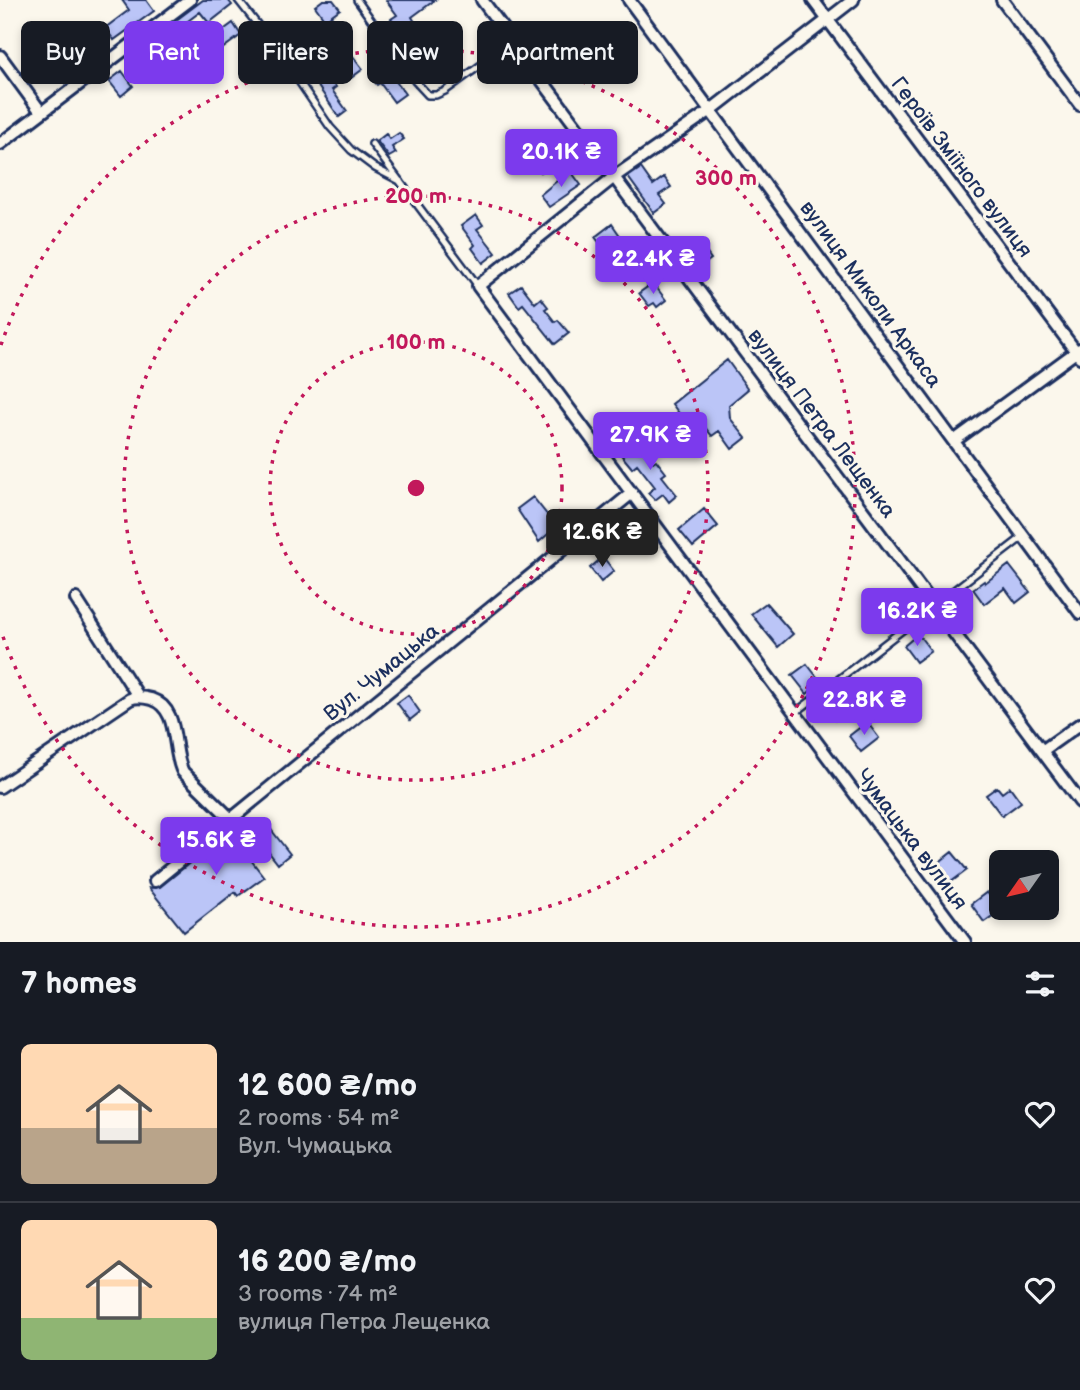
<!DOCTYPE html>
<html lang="en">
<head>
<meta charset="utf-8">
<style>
  body { margin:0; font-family:"Balsamiq Sans",sans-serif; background:#242831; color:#f1f3f6; height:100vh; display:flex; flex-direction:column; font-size:26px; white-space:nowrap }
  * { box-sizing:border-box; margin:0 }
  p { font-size:23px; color:#9ea1a6 }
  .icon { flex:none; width:38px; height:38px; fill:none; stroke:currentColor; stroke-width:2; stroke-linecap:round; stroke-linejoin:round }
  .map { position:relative; height:942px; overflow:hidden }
  .side { display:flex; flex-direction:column; background:#171b24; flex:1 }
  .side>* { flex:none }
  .banner { position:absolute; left:21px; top:21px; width:700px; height:63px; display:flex; gap:14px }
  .needle { width:46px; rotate:236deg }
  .tools { position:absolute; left:989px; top:850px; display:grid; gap:14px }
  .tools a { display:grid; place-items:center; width:70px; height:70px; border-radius:10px; background:#171b24; box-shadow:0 4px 10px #0003; font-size:35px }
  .price { position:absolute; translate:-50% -60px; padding:0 16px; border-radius:7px; background:#7c3aed; color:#fff; font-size:23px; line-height:46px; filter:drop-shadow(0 2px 4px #0008) }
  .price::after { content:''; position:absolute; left:50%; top:42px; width:21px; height:16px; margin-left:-10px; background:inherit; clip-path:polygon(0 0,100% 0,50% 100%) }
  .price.selected { background:#222; color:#fff }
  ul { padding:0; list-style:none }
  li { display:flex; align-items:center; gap:21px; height:175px; padding:0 21px }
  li+li { border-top:2px solid #363941 }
  li span { display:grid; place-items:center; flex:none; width:196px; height:140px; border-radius:10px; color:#555 }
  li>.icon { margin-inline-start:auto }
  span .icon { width:84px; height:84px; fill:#fffc; stroke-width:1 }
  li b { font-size:30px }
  h2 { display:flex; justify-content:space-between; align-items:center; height:84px; padding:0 21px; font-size:30px }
  .pill { padding:0 24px; border-radius:10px; background:#171b24; box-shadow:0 4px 10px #0003; font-size:24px; line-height:63px }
  .pill.selected { background:#7c3aed; color:#fff }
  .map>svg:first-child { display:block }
  .building { fill:#bbc5f7; stroke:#1b2f5e; stroke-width:2 }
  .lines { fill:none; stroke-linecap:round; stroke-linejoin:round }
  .lane-casing { stroke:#1b2f5e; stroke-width:10 }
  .street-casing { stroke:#1b2f5e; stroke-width:16 }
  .lane { stroke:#fbf7ec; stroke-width:5 }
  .street { stroke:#fbf7ec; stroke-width:10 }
  .ring { fill:none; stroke:#c2185b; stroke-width:3.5; stroke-dasharray:3.5 7 }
  .labels { text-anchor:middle; stroke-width:6; stroke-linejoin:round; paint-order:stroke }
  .street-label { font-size:21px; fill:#1b2f5e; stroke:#fbf7ec }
  .centre { fill:#c2185b; stroke:#fbf7ec; stroke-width:3.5 }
  .ring-label { font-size:21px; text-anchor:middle; font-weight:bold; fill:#c2185b; stroke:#fbf7ec; stroke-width:6; stroke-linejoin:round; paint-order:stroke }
</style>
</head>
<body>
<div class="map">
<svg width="1080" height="942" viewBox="0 0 1080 942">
  <rect width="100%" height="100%" fill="#fbf7ec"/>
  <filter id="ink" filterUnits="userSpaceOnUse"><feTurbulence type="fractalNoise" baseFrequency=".0143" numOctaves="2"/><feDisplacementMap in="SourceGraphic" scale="14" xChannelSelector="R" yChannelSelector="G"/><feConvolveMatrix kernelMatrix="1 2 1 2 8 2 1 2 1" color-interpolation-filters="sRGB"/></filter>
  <g filter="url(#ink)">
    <path class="building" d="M 122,0 L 146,0 L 154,11 L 114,40 L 105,28 L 129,10 Z
      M 203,0 L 228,0 L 232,5 L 209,23 L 200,12 L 184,24 L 186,27 L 177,33 L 171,24 Z
      M 323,0 L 333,0 L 340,9 L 325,20 L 315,6 Z
      M 386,0 L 435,0 L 412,17 L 415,22 L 401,32 L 391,19 L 397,15 Z
      M 233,23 L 241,35 L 222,49 L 214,37 Z
      M 455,36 L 460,44 L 444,56 L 450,64 L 432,78 L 422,63 Z
      M 349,51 L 363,69 L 351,78 L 337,60 Z
      M 384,65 L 405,94 L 394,102 L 380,83 L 377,85 L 370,76 Z
      M 122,71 L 133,86 L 121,96 L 109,81 Z
      M 325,71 L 336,87 L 332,90 L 347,111 L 339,117 L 313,79 Z
      M 399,133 L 404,139 L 392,147 L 396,153 L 389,157 L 377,141 L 386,134 L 390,139 Z
      M 546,148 L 556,161 L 541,172 L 531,159 Z
      M 641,168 L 653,185 L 664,177 L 671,187 L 659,195 L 666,204 L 654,213 L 628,177 Z
      M 570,170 L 581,185 L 549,207 L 540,195 Z
      M 476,215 L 483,225 L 477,229 L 496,253 L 483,263 L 472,248 L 475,245 L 461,226 Z
      M 612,224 L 621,237 L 604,249 L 595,237 Z
      M 698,241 L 711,259 L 696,270 L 687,258 L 694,254 L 689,247 Z
      M 653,283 L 666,300 L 657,307 L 654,303 L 649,306 L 639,293 Z
      M 521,285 L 535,303 L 541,298 L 548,307 L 545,309 L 555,322 L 558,320 L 569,333 L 555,344 L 523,304 L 519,307 L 509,293 Z
      M 727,360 L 748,389 L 729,405 L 730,418 L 746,438 L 732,449 L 719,431 L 712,436 L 703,425 L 693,432 L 672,404 Z
      M 637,443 L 653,462 L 656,460 L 666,473 L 662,476 L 677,495 L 669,502 L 663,494 L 655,500 L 648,493 L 655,487 L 637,464 L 632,468 L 622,456 Z
      M 533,497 L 552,521 L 549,523 L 554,529 L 539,542 L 517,509 Z
      M 704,509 L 718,526 L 693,547 L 679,530 Z
      M 603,557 L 614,571 L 601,582 L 590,568 Z
      M 1009,565 L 1030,592 L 1016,603 L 1005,588 L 984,604 L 973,589 L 984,581 L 985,583 Z
      M 766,603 L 793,634 L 778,647 L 751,614 Z
      M 918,634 L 931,651 L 916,662 L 904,646 Z
      M 807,664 L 821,682 L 807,694 L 792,675 Z
      M 408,695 L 420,712 L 410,720 L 397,703 Z
      M 837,697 L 847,711 L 835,720 L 824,706 Z
      M 867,722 L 879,738 L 861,752 L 849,736 Z
      M 997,787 L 1002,793 L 1010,787 L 1021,802 L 1002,816 L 986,795 Z
      M 266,823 L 290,854 L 278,864 L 263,845 L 248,856 L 264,877 L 238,896 L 235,892 L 184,932 L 149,888 L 160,887 L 223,836 L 232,848 Z
      M 952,852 L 967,870 L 951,882 L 937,864 Z
      M 987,892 L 997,907 L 995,909 L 998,912 L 984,922 L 971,904 Z"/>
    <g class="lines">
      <g class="lane-casing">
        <path id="lane" d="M 238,0 L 279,52 L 330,127 L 351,150 L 375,168 L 400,181
          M 357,0 L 415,81 L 428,95 L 436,95 L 445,91 L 514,41
          M 372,144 L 478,286
          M 795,713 L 1024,536"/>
      </g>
      <g class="street-casing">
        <path id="street" d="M 482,0 L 1080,802
          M 629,0 L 1080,613
          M 813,0 L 1080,357
          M 853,0 L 711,110 L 614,177 L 478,286 L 965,942
          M 1002,0 L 1080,105
          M 0,56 L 41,112
          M 0,144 L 190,0
          M 954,441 L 1080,349
          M 76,599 L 138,696
          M 1042,751 L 1080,724
          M 0,787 L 130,699 C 137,696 143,697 151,699 C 181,709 171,750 183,772 L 231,819
          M 155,881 L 632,493"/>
      </g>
      <use href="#lane" class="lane"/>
      <use href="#street" class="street"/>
    </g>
  </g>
  <g class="ring">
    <circle cx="416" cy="488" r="146"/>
    <circle cx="416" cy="488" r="292"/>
    <path d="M1 345A439 439 0 1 1 1 631"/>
  </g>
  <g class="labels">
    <g class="street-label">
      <text transform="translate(962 167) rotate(53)" y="7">Героїв Зміїного вулиця</text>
      <text transform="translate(871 294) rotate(54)" y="7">вулиця Миколи Аркаса</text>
      <text transform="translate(822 423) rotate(53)" y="7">вулиця Петра Лещенка</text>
      <text transform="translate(381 672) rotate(-39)" y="7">Вул. Чумацька</text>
      <text transform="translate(912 839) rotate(53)" y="7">Чумацька вулиця</text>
    </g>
  </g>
  <circle cx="416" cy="488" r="10" class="centre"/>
  <g class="ring-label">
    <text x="726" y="185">300 m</text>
    <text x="416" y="203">200 m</text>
    <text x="416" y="349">100 m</text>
  </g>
</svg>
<div class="tools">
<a><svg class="needle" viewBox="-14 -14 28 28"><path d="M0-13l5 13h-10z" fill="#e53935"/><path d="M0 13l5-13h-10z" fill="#9ea1a6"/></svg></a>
</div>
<b class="price" style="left:561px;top:189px">20.1K ₴</b>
<b class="price" style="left:653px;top:296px">22.4K ₴</b>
<b class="price" style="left:650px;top:472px">27.9K ₴</b>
<b class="price selected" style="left:602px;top:569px">12.6K ₴</b>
<b class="price" style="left:917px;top:648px">16.2K ₴</b>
<b class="price" style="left:864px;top:737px">22.8K ₴</b>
<b class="price" style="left:216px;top:877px">15.6K ₴</b>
<div class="banner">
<a class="pill">Buy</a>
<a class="pill selected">Rent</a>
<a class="pill">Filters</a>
<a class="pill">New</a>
<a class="pill">Apartment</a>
</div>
</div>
<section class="side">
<h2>7 homes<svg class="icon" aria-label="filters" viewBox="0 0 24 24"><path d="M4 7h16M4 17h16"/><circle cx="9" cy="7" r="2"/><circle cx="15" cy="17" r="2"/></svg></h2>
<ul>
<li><span style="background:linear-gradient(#ffd9b3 60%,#b9a48a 0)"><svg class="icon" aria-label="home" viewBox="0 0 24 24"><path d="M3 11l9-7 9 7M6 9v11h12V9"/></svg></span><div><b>12 600 ₴/mo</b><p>2 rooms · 54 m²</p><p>Вул. Чумацька</p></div><svg class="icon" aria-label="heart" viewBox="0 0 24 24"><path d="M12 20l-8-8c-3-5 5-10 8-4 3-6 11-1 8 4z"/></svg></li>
<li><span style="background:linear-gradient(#ffd9b3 70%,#8fb573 0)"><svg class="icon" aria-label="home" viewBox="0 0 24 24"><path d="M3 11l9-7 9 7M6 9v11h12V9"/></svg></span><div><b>16 200 ₴/mo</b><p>3 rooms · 74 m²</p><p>вулиця Петра Лещенка</p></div><svg class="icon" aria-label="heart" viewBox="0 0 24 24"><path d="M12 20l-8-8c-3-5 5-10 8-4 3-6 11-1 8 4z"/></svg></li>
</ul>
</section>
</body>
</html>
